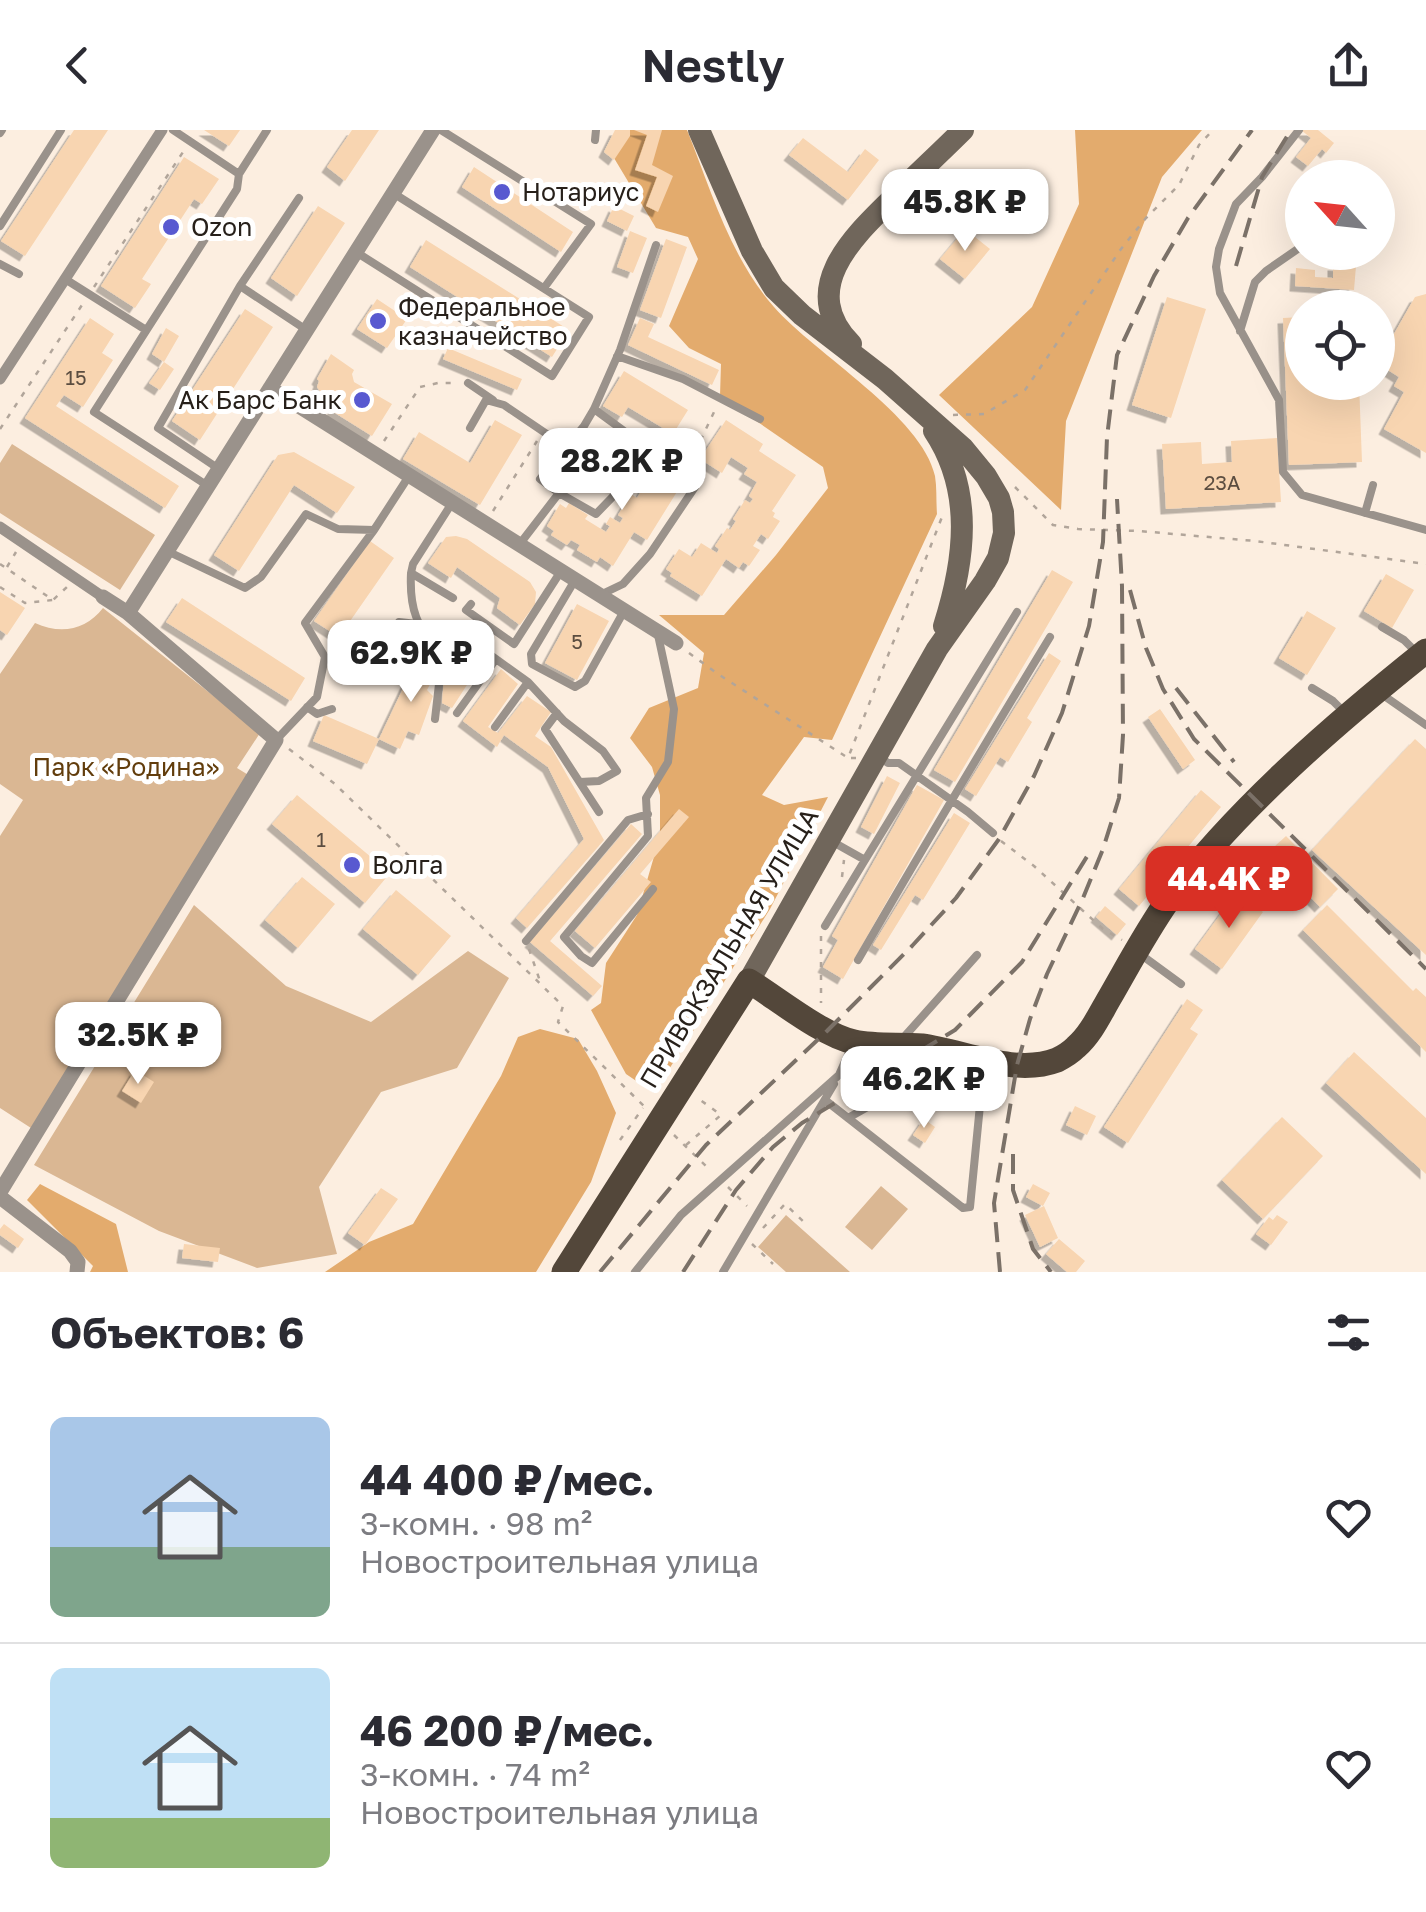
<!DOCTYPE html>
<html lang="ru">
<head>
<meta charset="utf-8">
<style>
  body { margin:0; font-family:"Golos Text",sans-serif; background:#f2f2f3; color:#2b2b33; height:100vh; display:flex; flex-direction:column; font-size:38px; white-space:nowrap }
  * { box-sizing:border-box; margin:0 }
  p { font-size:32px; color:#7c7c81 }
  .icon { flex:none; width:55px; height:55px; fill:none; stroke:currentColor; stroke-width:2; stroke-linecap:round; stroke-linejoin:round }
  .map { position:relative; height:1142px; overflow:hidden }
  .drawer { display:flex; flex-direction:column; background:#fff; flex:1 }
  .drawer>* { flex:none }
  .needle { width:65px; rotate:297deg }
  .controls { position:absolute; left:1285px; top:30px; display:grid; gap:20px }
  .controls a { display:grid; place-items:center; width:110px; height:110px; border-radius:50%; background:#fff; box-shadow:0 10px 40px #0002; font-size:50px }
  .price { position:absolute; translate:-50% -85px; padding:0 22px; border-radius:20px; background:#fff; color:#222; font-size:32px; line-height:65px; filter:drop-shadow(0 2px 5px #0008) }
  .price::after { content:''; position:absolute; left:50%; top:60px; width:30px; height:22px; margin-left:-15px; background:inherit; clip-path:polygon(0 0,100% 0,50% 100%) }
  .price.on { background:#d93025; color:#fff }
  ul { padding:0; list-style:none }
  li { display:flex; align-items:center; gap:30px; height:250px; padding:0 50px }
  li+li { border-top:2px solid #e1e1e2 }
  li span { display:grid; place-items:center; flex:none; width:280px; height:200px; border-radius:15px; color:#555 }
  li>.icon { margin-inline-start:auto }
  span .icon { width:120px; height:120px; fill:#fffc; stroke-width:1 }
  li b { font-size:42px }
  h2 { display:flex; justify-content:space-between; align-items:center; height:120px; padding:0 50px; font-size:42px }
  header { display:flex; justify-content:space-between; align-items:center; height:130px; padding:0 50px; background:#fff; font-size:45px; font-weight:600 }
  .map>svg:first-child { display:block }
  .green { fill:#dab793 }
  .forest { fill:#e3ab6d }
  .building { fill:#f8d5b1; filter:url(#shadow) }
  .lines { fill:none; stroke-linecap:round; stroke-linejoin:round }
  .path { stroke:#b1a59a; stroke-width:2.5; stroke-dasharray:5 8; stroke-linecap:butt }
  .service { stroke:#9a928b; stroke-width:8 }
  .pedestrian { stroke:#9a928b; stroke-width:11 }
  .minor { stroke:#9a928b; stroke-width:15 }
  .secondary { stroke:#70665b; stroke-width:22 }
  .primary { stroke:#53473a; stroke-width:25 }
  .rail { stroke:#7b7168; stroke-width:4; stroke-dasharray:20 10; stroke-linecap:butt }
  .poi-dot { fill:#5859d0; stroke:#fff; stroke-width:4 }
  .labels { text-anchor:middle; stroke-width:10; stroke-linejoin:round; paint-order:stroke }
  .number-label { font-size:20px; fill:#5b4d40 }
  .poi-label { font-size:25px; fill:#27201a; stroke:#fff; text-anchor:start }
  .park-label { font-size:25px; fill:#623d0c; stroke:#fff }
  .street-label { font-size:25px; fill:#27201a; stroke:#fff }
</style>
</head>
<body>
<header><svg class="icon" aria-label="back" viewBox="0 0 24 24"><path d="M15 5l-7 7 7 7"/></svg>Nestly<svg class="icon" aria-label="share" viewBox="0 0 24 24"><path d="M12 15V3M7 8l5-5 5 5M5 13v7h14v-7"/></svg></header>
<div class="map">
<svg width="1426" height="1142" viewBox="0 0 1426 1142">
  <defs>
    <filter id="shadow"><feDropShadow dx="-5.5" dy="5.5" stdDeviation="0" flood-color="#0004"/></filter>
  </defs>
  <rect width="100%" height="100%" fill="#fceee0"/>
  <path class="green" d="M 12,314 L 155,405 L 120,460 L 0,383 L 0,333 Z
    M 103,478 L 260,603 L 237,638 L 250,646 L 31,998 L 0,978 L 0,706 L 23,670 L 0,654 L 0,544 L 35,493 C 61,505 86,500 103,478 Z
    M 194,775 L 286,856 L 371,892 L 468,821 L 509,848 L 457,938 L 381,962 L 319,1057 L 337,1124 L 257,1138 L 159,1101 L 34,1035 Z
    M 881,1056 L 908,1079 L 872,1120 L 845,1097 Z
    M 786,1085 L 850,1142 L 851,1142 L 786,1142 L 758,1117 Z"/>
  <path class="forest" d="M 619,0 L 687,0 C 711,60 730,127 774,177 C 815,224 922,286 935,346 C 937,358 936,372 937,384 L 832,610 L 804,607 L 762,665 L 784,675 L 828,667 L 770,779 L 654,963 L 626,944 L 591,880 L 601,873 L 606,833 L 637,785 L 660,706 L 660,665 L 652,637 L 630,608 L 649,578 L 698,558 L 704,523 L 659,485 L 724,485 L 776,425 L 828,358 L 823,337 L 720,266 L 721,234 L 689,218 L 669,196 L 698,129 L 688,107 L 656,98 L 611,23 Z
    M 1075,0 L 1202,0 L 1162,47 L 1066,291 L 1061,380 L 939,265 L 1032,177 L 1079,74 Z
    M 540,899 L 578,909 L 597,941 L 616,983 L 591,1052 L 536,1142 L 325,1142 L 369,1112 L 413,1094 L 501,946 L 518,907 Z
    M 40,1054 L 116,1094 L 128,1142 L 90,1142 L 93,1136 L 27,1070 Z"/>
  <path class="building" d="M 74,0 L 108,0 L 25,126 L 1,111 Z
    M 204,0 L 240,0 L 229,16 Z
    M 352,0 L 379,0 L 345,51 L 327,37 Z
    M 615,0 L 630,0 L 630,6 L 614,30 L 604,22 Z
    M 634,0 L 662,0 L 652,35 L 673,46 L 658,82 L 646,76 L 657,47 L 635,40 L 647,5 Z
    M 1301,0 L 1318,0 L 1334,13 L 1326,23 L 1322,19 L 1308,36 L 1296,27 L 1311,8 Z
    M 803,8 L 848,42 L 865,19 L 879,30 L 848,70 L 789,25 Z
    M 184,27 L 219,49 L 202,74 L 194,69 L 142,149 L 151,154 L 135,178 L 101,156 Z
    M 474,37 L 573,102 L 561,122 L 462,57 Z
    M 318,76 L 345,93 L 297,166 L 271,148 Z
    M 614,76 L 634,86 L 627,101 L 607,91 Z
    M 965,99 L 990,119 L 965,149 L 940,129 Z
    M 630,101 L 647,108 L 633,143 L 617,137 Z
    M 666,109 L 687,117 L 661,188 L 640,180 Z
    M 426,110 L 569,200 L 552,227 L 410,137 Z
    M 1333,135 L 1356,136 L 1354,160 L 1295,156 L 1296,138 L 1315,140 L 1315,147 L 1333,148 Z
    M 1426,164 L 1426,323 L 1384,299 L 1404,262 L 1394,256 L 1399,247 L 1388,240 L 1386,218 L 1415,167 Z
    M 1167,167 L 1206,179 L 1171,288 L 1132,275 Z
    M 377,169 L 407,189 L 387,218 L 357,199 Z
    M 245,179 L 273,197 L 200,310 L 172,291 Z
    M 1302,187 L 1302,252 L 1359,252 L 1362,332 L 1289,335 L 1283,188 Z
    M 90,188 L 114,204 L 102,223 L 113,230 L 83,277 L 64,265 L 56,276 L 179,356 L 165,378 L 25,288 Z
    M 640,188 L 654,194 L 648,207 L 719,240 L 712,255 L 628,215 Z
    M 166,198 L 179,206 L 164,232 L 152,224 Z
    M 448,218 L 522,249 L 517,260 L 443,229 Z
    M 331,224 L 354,240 L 352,244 L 354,252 L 392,274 L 372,306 L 332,281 L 333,278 L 320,271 L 324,267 L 317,257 L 319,251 L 317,249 Z
    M 164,232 L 174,239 L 160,260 L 149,253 Z
    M 624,241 L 688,280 L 673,304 L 628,277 L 622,287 L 603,276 Z
    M 495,290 L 522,305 L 480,375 L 403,329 L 419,302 L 470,333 Z
    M 726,290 L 763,314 L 759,321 L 796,345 L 772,381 L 775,383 L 773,387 L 780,391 L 768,409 L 761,404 L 753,416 L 760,420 L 749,436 L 743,432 L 739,438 L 726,429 L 702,466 L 670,446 L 672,443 L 666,439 L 679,419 L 692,427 L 701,413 L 717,423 L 719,419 L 715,416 L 727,398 L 730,400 L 736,391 L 733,389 L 745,370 L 750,373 L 753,369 L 749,366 L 757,352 L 744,344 L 748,338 L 731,327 L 722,343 L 700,329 Z
    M 1277,308 L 1281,372 L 1166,379 L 1162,314 L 1201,312 L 1202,334 L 1232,332 L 1231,311 Z
    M 646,320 L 688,344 L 647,410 L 634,402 L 613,436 L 600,427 L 597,432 L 577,420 L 580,415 L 571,410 L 567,415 L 551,405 L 554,401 L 547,396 L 560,374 L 566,378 L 569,373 L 588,385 L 585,389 L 606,402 L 610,396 L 606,394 L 610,387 L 620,393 L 623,388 L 618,385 L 631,364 L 637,368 L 647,351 L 632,342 Z
    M 294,322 L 355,357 L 337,383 L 294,355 L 239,441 L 214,425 L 278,325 Z
    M 456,406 L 467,409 L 530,452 L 536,462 L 535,474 L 520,495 L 497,478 L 500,468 L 457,437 L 451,448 L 428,433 L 446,407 Z
    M 370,411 L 394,428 L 339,507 L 314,491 Z
    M 1052,440 L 1073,452 L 955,652 L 934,640 Z
    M 1386,444 L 1414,460 L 1392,498 L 1364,481 Z
    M 0,462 L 25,478 L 7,505 L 0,500 Z
    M 182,468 L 305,548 L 291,571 L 166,492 Z
    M 577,474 L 609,491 L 577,550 L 545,533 Z
    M 1307,481 L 1336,498 L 1307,545 L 1279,528 Z
    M 376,502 L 409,521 L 397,544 L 364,525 Z
    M 463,511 L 485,527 L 452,578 L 442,573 L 445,535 Z
    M 1049,523 L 1061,531 L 1027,588 L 1032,592 L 1008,632 L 1000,627 L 976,666 L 965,659 Z
    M 418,527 L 439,537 L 427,560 L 433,566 L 419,605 L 408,601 L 400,619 L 379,609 Z
    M 501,539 L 518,554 L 488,597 L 498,603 L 527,566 L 551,582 L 535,606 L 551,617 L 604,710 L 527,798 L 516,788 L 584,709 L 548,637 L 504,605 L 497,617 L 463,591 Z
    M 1160,579 L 1195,630 L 1183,639 L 1148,587 Z
    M 324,585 L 379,609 L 367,634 L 313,611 Z
    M 1415,609 L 1426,619 L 1426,825 L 1312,720 Z
    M 887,646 L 900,653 L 874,704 L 861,697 Z
    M 917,655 L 944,670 L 843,849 L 823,837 L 838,810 L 832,806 Z
    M 1201,660 L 1221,677 L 1139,776 L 1119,759 Z
    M 297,665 L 390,743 L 365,773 L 272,694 Z
    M 679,679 L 689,687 L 640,744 L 651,752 L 595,818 L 575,801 Z
    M 954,683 L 970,693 L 923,770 L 915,765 L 881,820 L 873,815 Z
    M 631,694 L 642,704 L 550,811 L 602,856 L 593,866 L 530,812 Z
    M 1286,706 L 1338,759 L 1320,777 L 1268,723 Z
    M 302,747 L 335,774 L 298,818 L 265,790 Z
    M 396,760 L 451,806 L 418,845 L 363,799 Z
    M 1236,763 L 1263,782 L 1222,839 L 1195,819 Z
    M 1327,775 L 1413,861 L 1416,858 L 1426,867 L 1426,922 L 1303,800 Z
    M 1105,776 L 1126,794 L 1117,805 L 1096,787 Z
    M 1187,869 L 1203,880 L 1190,899 L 1198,904 L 1128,1013 L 1104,997 Z
    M 1354,922 L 1426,988 L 1426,1044 L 1326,953 Z
    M 135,940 L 154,952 L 141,973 L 122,961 Z
    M 1075,976 L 1096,986 L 1087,1005 L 1066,995 Z
    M 1282,987 L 1323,1026 L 1263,1089 L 1222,1050 Z
    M 924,989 L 935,997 L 925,1013 L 913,1005 Z
    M 1033,1054 L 1050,1063 L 1043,1076 L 1026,1067 Z
    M 381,1058 L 398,1069 L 365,1115 L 348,1103 Z
    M 1044,1076 L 1058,1108 L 1040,1117 L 1025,1085 Z
    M 1277,1085 L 1288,1092 L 1271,1115 L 1256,1104 L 1269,1087 L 1273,1090 Z
    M 4,1094 L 24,1109 L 18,1118 L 0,1105 L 0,1099 Z
    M 1059,1109 L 1085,1131 L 1076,1142 L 1067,1142 L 1046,1124 Z
    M 184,1114 L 220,1118 L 218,1132 L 182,1128 Z"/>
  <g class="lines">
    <path class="path" d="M 94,157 L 183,22
      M 953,285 L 984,284 L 1025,260 L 1121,119 L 1146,88 L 1179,55 L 1199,15 L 1213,0
      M 0,299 L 84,172
      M 384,311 L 420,257 L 438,253 L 457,253
      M 695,322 L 715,280
      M 1015,357 L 1053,395 L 1078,399 L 1139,401 L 1255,411 L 1426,434
      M 493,381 L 537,311
      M 0,434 L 53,470 L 68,456
      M 7,437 L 16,422
      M 0,457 L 25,473 L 53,470
      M 689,523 L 718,544 L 845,626
      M 289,619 L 335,654 L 563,876 L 558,892 L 647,979
      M 856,628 L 848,628 L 942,387
      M 1001,711 L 1034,736 L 1103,799 L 1122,810
      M 842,747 L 844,730
      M 821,806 L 821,873
      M 529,819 L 541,854
      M 674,1005 L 711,1041
      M 620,1010 L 643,978
      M 686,1015 L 721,985 L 699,969
      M 728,1057 L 747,1076
      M 763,1098 L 785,1074 L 807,1095
      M 752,1114 L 773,1134"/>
    <path class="service" d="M 173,0 L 239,44 L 237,59 L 94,282 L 208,356
      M 441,0 L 591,94 L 544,158
      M 1299,0 L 1262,47 L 1236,74 L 1219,119 L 1216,137 L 1220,163 L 1279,270 L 1283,342 L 1302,365 L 1426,400
      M 0,3 L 2,0
      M 595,10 L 596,0
      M 239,44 L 267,0
      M 0,96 L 61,0
      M 356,122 L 552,246 L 589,187 L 393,63
      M 0,134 L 19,144
      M 65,149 L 146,200
      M 240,156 L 299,68
      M 1240,201 L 1255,152 L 1266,141 L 1302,116
      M 617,226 L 683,249 L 760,289
      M 468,253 L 493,270
      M 594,279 L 620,220 L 656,115
      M 470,298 L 486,270 L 504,275 L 566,317
      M 219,339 L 158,298 L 240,156 L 305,199
      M 452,373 L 413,434 L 411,443 L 453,468
      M 1365,383 L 1373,355
      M 519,415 L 559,363 L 596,384 L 626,353 L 639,312 L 594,279 L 584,296 L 540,349 L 559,363
      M 167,421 L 245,458 L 261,447 L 306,384 L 338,399 L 374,400 L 409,346
      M 411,443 C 409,485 419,496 442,528 L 435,589
      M 575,450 L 531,524 L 532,534 L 575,557 L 585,551 L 624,481
      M 600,465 L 623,454 L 650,424 L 701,348 L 690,332
      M 471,474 L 466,480 L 514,514 L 561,441
      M 399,492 L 417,494 L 428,500 L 465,509 L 489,524 L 528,552 L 564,591 L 603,621 L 617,641 L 599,651 L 580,652
      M 1382,497 L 1404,510 L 1418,524
      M 1312,558 L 1333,571 L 1344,582
      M 1380,563 L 1426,595
      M 307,577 L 317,584 L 332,579
      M 457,583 L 496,529
      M 557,583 L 545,599 L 599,682
      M 495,597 L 528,552
      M 276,610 L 317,567 L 325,527 L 305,493 L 374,400
      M 881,628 L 888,633 L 899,633 L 968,682 L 993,703
      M 833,712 L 865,730 L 1017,482
      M 653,759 L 592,833 L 581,826 L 564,807 L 648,706 L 646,668 L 668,632 L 674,579 L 658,505
      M 825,796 L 865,730
      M 526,811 L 628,690 L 648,684
      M 1140,824 L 1181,854
      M 858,830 C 921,721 985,614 1050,507
      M 904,907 L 977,825
      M 825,970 L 963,1078 L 970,1077 L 981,965
      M 848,988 L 878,971 L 886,974 L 922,959 L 966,971 L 981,965 L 992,935
      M 635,1142 L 681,1085 L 839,945 L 852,916
      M 723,1142 L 834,954"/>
    <path class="pedestrian" d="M 0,249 L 162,0
      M 0,397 L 103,467"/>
    <path class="minor" d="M 270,258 L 676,513
      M 128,483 L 433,0
      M 0,1062 L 276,610 L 128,483 L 103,467
      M 0,1067 L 70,1121 L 78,1132 L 77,1142"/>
    <path class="secondary" d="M 699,0 L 752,121 L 774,158 L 802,185 L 885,249 L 963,318 L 986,346 L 999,368 L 1003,382 L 1004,403 L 998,428 L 985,451 L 937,519 L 749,851
      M 851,214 C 796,158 855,105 896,65 C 918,43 941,22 963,0
      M 934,301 C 974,361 965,430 944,496"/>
    <path class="primary" d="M 564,1142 L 749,851 C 778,869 822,905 854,912 C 876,917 900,914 922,916 C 965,922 1015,946 1057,930 C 1063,927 1071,922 1076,917 C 1091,904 1100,884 1110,867 C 1129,834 1147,800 1169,769 C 1238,677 1337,592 1426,521"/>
    <path class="rail" d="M 1236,136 L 1262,47 L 1291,0
      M 1130,460 L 1146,518 L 1163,559 L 1194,609 L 1426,839
      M 1176,558 L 1234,632
      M 1013,1024 L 1013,1060 L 1033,1119 L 1051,1142
      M 600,1142 L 706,1015 L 827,901 L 912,816 L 956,768 L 999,709 L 1034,646 L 1062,583 L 1089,496 L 1103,412 L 1107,307 L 1117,225 L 1154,146 L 1188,88 L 1252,0
      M 683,1142 L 736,1060 L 773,1017 L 802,993 L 955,900 L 1022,832 L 1091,720
      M 1000,1142 L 994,1073 L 1017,935 L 1030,889 L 1047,844 L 1083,768 L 1103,719 L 1119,668 L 1123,605 L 1122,456 L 1117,369"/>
  </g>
  <g class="poi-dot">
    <circle cx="502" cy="62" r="10"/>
    <circle cx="171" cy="97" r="10"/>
    <circle cx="378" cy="191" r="10"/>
    <circle cx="362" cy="270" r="10"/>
    <circle cx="352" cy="735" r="10"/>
  </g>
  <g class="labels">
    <g class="number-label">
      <text x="76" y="255">15</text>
      <text x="1222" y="360">23А</text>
      <text x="577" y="519">5</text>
      <text x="321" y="717">1</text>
    </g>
    <g class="poi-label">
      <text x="522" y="71">Нотариус</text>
      <text x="191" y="106">Ozon</text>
      <text x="398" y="186">Федеральное<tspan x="398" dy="29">казначейство</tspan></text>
      <text x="342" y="279" text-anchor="end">Ак Барс Банк</text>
      <text x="372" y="744">Волга</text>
    </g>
    <g class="park-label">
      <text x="126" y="646">Парк «Родина»</text>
    </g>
    <g class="street-label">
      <text transform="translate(729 818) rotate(-59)" y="9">ПРИВОКЗАЛЬНАЯ УЛИЦА</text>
    </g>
  </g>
</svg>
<div class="controls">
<a><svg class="needle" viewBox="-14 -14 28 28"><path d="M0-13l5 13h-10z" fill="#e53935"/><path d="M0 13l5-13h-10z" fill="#7c7c81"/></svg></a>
<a><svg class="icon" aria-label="locate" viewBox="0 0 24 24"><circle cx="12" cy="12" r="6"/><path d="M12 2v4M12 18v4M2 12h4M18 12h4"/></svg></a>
</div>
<b class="price" style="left:965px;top:124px">45.8K ₽</b>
<b class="price" style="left:622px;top:383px">28.2K ₽</b>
<b class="price" style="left:411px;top:575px">62.9K ₽</b>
<b class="price on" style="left:1229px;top:801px">44.4K ₽</b>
<b class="price" style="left:138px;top:957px">32.5K ₽</b>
<b class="price" style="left:924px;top:1001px">46.2K ₽</b>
</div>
<section class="drawer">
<h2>Объектов: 6<svg class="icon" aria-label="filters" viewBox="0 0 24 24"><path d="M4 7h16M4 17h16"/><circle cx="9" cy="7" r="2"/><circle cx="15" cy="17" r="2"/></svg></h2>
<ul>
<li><span style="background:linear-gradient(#a9c7e8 65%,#7fa58c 0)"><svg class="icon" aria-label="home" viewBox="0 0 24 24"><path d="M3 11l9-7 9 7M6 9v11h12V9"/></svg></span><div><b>44 400 ₽/мес.</b><p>3-комн. · 98 m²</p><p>Новостроительная улица</p></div><svg class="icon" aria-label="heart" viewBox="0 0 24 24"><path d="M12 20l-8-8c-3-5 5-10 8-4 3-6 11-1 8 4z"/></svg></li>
<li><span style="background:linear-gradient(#bfe0f5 75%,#8fb573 0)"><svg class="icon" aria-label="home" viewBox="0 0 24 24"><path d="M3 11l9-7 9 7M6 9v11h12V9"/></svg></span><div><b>46 200 ₽/мес.</b><p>3-комн. · 74 m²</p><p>Новостроительная улица</p></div><svg class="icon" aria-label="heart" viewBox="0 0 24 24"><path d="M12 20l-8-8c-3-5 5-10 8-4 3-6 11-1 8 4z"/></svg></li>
</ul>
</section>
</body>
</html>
